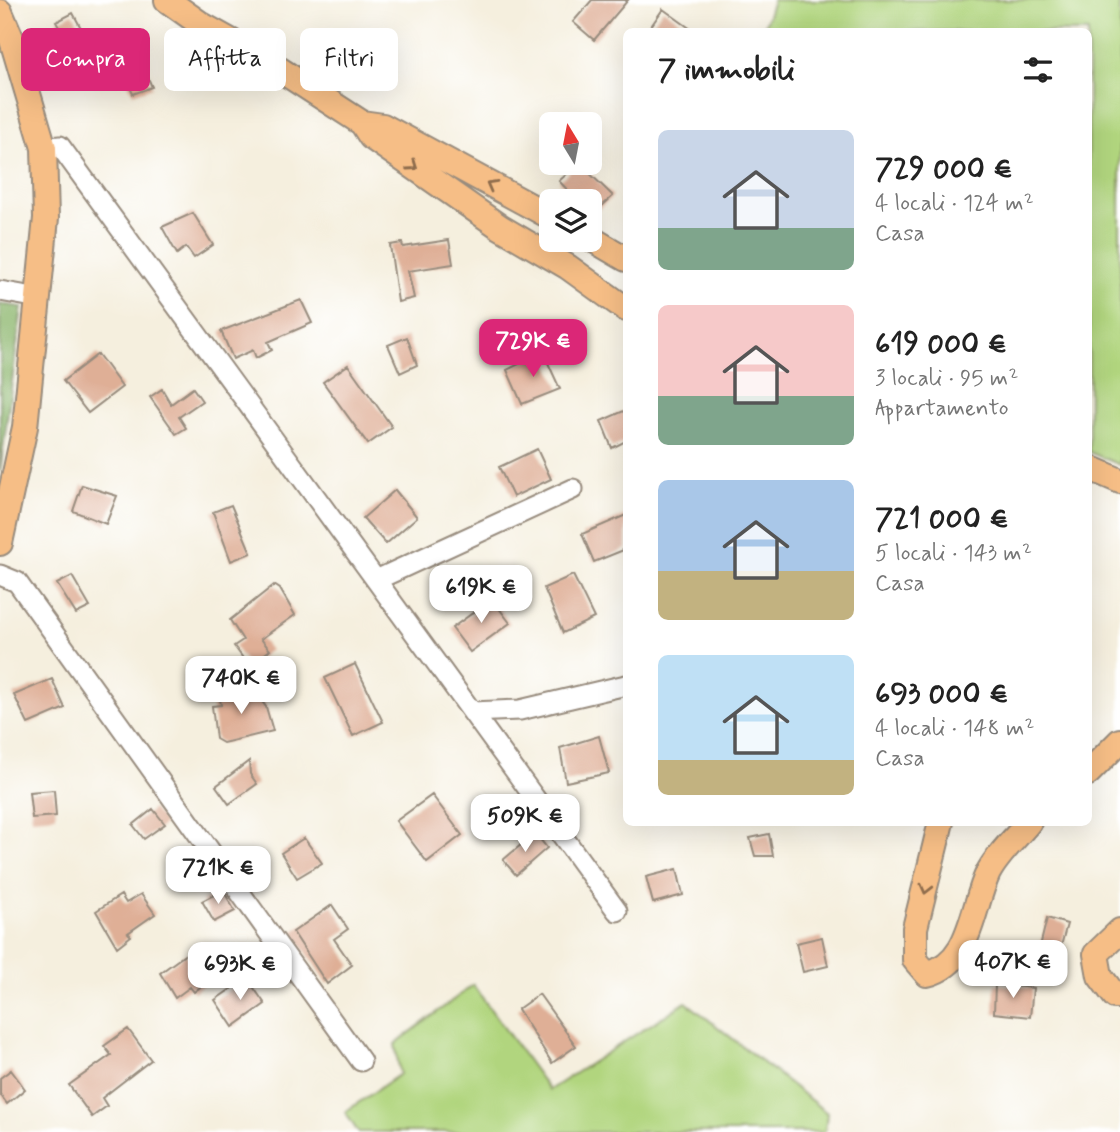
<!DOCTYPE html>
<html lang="it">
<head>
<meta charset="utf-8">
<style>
  body { margin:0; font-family:Mynerve,sans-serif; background:#f2f2f2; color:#222; height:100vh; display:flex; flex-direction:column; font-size:26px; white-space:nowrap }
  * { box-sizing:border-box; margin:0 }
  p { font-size:23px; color:#767676 }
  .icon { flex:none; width:38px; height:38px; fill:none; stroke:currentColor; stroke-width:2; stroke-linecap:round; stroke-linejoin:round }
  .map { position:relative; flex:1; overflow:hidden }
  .panel { position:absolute; left:623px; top:28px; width:469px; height:798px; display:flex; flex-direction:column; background:#fff; border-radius:10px; box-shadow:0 7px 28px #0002 }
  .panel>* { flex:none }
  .guide { position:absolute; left:21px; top:28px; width:497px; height:63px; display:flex; gap:14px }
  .needle { width:46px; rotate:350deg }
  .controls { position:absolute; left:539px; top:112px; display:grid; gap:14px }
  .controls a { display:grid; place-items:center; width:63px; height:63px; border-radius:10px; background:#fff; box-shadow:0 7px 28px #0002; font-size:35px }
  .price { position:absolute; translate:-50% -60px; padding:0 16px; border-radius:14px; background:#fff; color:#222; font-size:23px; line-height:46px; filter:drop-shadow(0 2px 4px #0008) }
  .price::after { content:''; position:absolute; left:50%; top:42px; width:21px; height:16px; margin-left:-10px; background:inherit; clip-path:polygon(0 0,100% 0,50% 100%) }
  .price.active { background:#db2777; color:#fff }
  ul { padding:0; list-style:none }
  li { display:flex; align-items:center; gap:21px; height:175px; padding:0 35px }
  li span { display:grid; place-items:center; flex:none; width:196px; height:140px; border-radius:10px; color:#555 }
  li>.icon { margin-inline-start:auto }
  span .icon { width:84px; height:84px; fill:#fffc; stroke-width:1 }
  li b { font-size:30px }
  h2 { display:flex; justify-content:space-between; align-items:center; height:84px; padding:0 35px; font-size:30px }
  .tag { padding:0 24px; border-radius:10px; background:#fff; box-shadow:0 7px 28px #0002; font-size:24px; line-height:63px }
  .tag.active { background:#db2777; color:#fff }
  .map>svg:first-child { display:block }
  .green { fill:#b1d57e; stroke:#76804e; stroke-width:2 }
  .forest { fill:#8cb66d; stroke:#647046; stroke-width:2 }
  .building { fill:#dfaf96 }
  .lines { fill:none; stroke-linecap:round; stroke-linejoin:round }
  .minor-casing { stroke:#988c7e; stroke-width:23 }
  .major-casing { stroke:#988c7e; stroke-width:28 }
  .minor { stroke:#fff; stroke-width:19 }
  .major { stroke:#f6be86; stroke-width:24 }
  .oneway { stroke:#8f6d4d }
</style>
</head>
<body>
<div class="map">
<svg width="1120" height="1132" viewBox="0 0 1120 1132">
  <rect width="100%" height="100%" fill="#fff"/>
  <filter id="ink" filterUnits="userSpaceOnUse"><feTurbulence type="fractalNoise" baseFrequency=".0143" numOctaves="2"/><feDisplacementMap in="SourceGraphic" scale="14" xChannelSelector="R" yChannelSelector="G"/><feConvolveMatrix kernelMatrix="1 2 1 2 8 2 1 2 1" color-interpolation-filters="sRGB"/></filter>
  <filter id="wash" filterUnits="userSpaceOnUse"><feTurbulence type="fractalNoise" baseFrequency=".00686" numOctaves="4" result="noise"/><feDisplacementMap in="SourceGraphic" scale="28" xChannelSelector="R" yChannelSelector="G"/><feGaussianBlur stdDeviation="1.57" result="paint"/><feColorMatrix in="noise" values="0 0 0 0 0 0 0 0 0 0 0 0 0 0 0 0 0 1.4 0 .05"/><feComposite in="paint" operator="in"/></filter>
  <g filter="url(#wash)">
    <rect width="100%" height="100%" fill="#f5efde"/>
    <path class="green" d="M 773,0 L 1120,0 L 1120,465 L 1089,452 L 1088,32 L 763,31 Z
      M 473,985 L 549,1090 L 686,1002 L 827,1113 L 825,1132 L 358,1132 L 345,1112 L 400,1074 L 395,1044 Z"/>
    <path class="forest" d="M 0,304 L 22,307 L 0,472 Z"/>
    <g id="blocks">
      <path class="building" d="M 592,0 L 628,0 L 594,40 L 573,22 Z
        M 663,9 L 695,32 L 647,32 Z
        M 73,13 L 88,41 L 72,50 L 56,22 Z
        M 138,55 L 152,87 L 133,94 L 119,63 Z
        M 579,163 L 613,196 L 590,217 L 590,201 L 578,201 L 559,181 Z
        M 193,213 L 213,245 L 194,258 L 186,247 L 177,254 L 162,227 Z
        M 449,240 L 453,264 L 408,271 L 414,298 L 398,302 L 390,245 L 402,243 L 403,247 Z
        M 301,300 L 312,323 L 268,342 L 272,350 L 256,358 L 253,350 L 233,359 L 221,331 Z
        M 407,337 L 417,365 L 400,373 L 388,345 Z
        M 543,352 L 560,389 L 522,404 L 507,370 Z
        M 98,354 L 122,387 L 88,413 L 63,381 Z
        M 348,365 L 392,427 L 368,444 L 323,382 Z
        M 193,388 L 202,401 L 179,417 L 186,428 L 176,434 L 150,397 L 162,389 L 171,404 Z
        M 626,410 L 626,441 L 612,448 L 601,421 Z
        M 537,449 L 551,479 L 513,497 L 499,467 Z
        M 82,485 L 117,496 L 106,524 L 73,511 Z
        M 395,490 L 417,517 L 386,544 L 363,518 Z
        M 231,505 L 251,553 L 231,561 L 213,512 Z
        M 626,515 L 626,549 L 594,562 L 582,534 Z
        M 573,575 L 594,618 L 563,633 L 544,588 Z
        M 72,576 L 90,607 L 76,614 L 57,584 Z
        M 274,585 L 280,589 L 295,615 L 261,639 L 270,650 L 249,666 L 234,646 L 243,640 L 230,620 Z
        M 492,599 L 510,623 L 470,652 L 452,628 Z
        M 355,664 L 383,722 L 353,736 L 325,678 Z
        M 52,679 L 65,708 L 28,724 L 14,695 Z
        M 248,682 L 266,707 L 273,731 L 223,743 L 216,739 L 212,706 L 221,705 L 220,699 Z
        M 599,736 L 609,773 L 566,782 L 560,748 Z
        M 249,761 L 250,774 L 257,784 L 229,804 L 216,786 Z
        M 54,790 L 56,816 L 32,818 L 29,792 Z
        M 432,795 L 462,835 L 427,862 L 396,821 Z
        M 153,809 L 165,824 L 144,839 L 133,825 Z
        M 535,833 L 547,848 L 516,875 L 503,860 Z
        M 769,834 L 773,856 L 755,856 L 750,838 Z
        M 304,838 L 322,863 L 297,878 L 281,853 Z
        M 677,869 L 683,895 L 653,903 L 646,877 Z
        M 223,890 L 235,911 L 214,922 L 202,901 Z
        M 141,894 L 155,914 L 128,933 L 131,936 L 117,947 L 96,911 L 121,895 L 126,903 Z
        M 332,905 L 348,929 L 334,939 L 352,965 L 327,984 L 293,932 Z
        M 1047,918 L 1067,924 L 1057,961 L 1038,955 Z
        M 822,937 L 828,966 L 803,972 L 796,943 Z
        M 186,954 L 205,983 L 194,992 L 190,987 L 175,998 L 160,973 Z
        M 247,978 L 265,1004 L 233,1027 L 215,1000 Z
        M 995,984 L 1033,988 L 1030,1017 L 994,1013 Z
        M 539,994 L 576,1046 L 552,1063 L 518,1009 Z
        M 128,1029 L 151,1060 L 102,1098 L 107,1106 L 92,1117 L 69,1085 L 111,1055 L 104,1046 Z
        M 11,1070 L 25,1089 L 7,1104 L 0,1094 L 0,1078 Z"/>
    </g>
  </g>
  <g filter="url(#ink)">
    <use href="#blocks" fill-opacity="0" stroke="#988c7e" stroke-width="2"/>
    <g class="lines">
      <g class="minor-casing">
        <path id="minor" d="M 44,148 L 60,146 L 617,911
          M 0,291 L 39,298
          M 0,575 L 17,582 L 361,1061
          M 376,580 L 573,489
          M 472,712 L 520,710 L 626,685"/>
      </g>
      <g class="major-casing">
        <path id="major" d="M 167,0 L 202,25 L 265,60 L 362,123 L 371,137 L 500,227 L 568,267 L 626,309
          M 0,12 L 12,40 L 44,148 L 46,218 L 25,427 L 0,543
          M 362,123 L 383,126 L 551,217
          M 590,238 L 626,259
          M 1088,467 L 1120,481
          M 1088,773 L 1120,741
          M 941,822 L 915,928 L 915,960 L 927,974 C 972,962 971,909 988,873 C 997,855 1016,838 1029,822
          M 1120,931 L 1096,954 L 1100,976 L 1115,996 L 1120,996"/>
      </g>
      <use href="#minor" class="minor"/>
      <use href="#major" class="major"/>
    </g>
    <defs><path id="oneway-chevron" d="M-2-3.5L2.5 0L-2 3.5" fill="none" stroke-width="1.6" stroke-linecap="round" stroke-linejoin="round" transform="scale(1.75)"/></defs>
    <g class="oneway">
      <use href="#oneway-chevron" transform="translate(413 166) rotate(35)"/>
      <use href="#oneway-chevron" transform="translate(491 185) rotate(-151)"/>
      <use href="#oneway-chevron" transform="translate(926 889) rotate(104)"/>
    </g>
  </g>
</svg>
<div class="controls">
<a><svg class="needle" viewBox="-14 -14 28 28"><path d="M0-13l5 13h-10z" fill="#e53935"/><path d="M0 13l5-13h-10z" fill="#767676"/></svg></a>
<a><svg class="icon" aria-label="layers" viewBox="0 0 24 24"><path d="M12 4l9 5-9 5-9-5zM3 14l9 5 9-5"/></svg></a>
</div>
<b class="price active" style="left:533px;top:379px">729K €</b>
<b class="price" style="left:481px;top:625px">619K €</b>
<b class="price" style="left:241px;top:716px">740K €</b>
<b class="price" style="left:525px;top:854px">509K €</b>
<b class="price" style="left:218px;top:906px">721K €</b>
<b class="price" style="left:1013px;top:1000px">407K €</b>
<b class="price" style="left:240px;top:1002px">693K €</b>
<div class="guide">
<a class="tag active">Compra</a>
<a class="tag">Affitta</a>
<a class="tag">Filtri</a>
</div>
<section class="panel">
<h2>7 immobili<svg class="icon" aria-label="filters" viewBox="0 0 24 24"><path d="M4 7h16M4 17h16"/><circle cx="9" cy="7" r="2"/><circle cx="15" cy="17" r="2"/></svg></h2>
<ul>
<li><span style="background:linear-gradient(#c9d6e8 70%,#7fa58c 0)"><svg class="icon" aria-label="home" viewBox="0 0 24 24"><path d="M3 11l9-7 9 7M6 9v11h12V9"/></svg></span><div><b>729 000 €</b><p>4 locali · 124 m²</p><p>Casa</p></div></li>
<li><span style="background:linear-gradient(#f6c9c9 65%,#7fa58c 0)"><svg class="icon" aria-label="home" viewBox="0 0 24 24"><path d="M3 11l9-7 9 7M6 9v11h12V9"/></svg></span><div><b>619 000 €</b><p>3 locali · 95 m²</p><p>Appartamento</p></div></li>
<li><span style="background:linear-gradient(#a9c7e8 65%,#c2b280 0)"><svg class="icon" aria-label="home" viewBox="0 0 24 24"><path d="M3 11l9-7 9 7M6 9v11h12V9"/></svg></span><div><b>721 000 €</b><p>5 locali · 143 m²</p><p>Casa</p></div></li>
<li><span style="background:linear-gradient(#bfe0f5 75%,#c2b280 0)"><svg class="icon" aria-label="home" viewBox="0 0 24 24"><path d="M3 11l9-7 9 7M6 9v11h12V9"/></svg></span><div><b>693 000 €</b><p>4 locali · 148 m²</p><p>Casa</p></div></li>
</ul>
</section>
</div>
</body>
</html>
